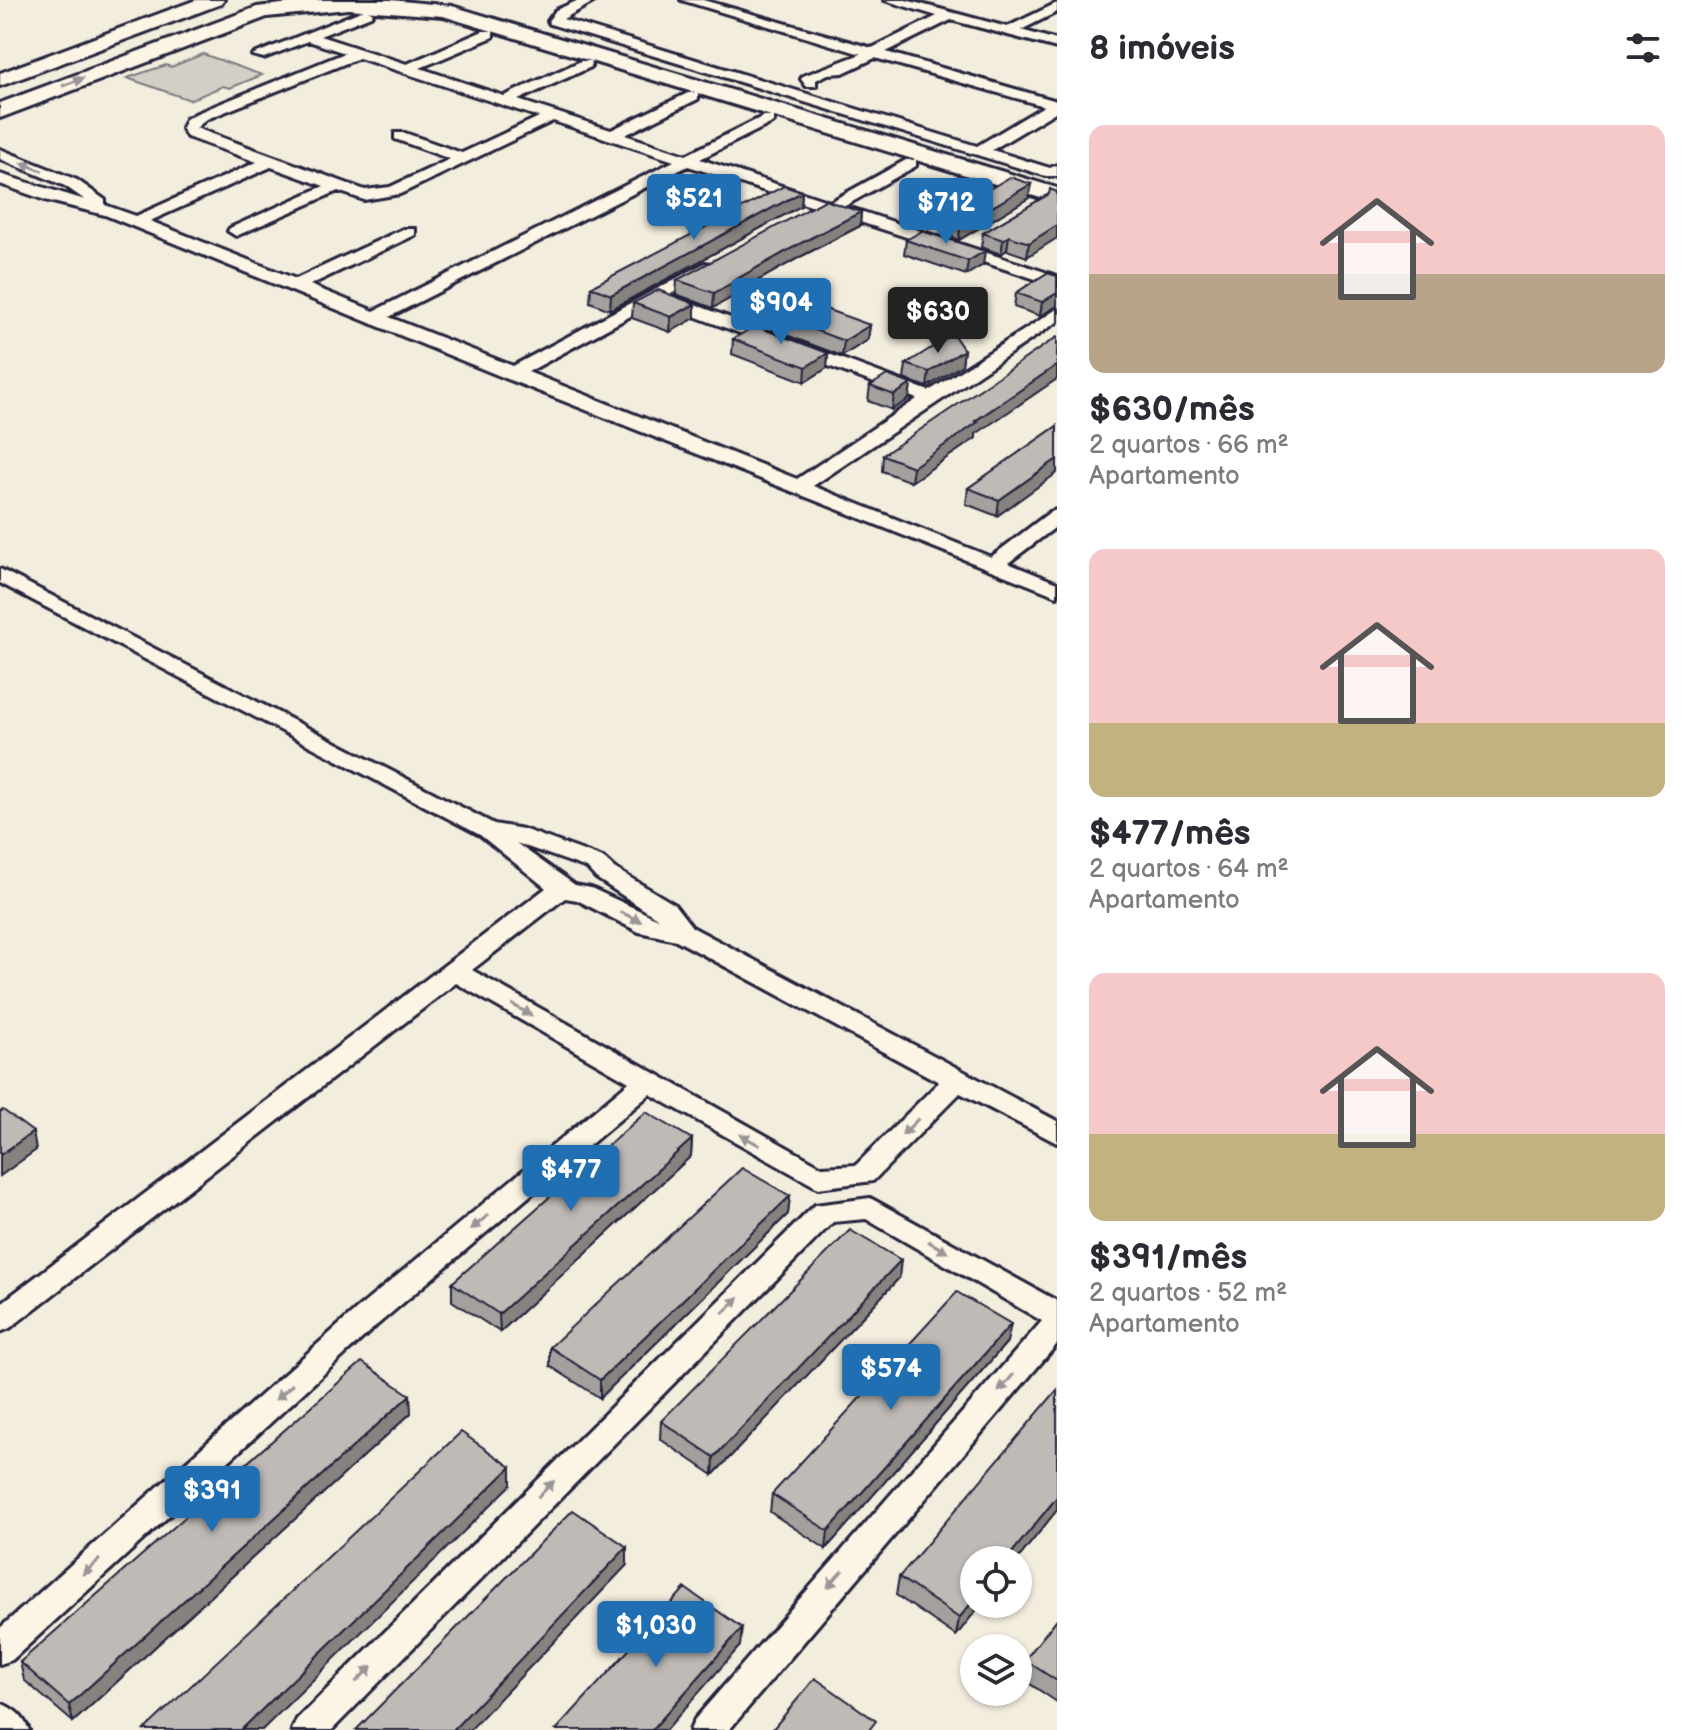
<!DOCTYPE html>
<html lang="pt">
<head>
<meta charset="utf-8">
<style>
  body { margin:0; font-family:"Balsamiq Sans",sans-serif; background:#f2f2f3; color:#2b2b33; height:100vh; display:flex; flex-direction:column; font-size:30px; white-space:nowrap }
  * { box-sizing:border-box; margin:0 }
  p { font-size:26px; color:#7c7c81 }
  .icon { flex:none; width:44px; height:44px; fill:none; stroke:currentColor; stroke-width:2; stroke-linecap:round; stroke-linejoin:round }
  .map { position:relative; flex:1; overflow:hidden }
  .details { display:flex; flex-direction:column; background:#fff; width:640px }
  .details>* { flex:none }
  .tools { position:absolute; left:960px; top:1546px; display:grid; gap:16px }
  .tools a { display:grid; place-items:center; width:72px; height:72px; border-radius:50%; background:#fff; box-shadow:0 2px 6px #0004; font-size:40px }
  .price { position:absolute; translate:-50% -68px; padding:0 18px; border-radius:8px; background:#1f6fb2; color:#fff; font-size:26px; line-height:52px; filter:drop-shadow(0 2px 4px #0008) }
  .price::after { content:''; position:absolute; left:50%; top:48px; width:24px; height:18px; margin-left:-12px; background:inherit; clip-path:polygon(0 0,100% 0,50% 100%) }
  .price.on { background:#222; color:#fff }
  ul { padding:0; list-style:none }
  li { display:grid; align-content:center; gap:16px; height:424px; padding:0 32px }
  li span { display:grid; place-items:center; height:248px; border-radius:16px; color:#555 }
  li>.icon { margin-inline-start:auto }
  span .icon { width:144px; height:144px; fill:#fffc; stroke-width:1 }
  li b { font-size:34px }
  h2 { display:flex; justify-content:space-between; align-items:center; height:96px; padding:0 32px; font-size:34px }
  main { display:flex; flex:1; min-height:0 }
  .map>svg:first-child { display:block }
  .green { fill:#d4cfc6; stroke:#7b7880; stroke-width:2 }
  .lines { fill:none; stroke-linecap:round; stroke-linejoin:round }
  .street-casing { stroke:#22223b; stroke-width:6 }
  .secondary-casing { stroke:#22223b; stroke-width:6 }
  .street { fill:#fcf5e5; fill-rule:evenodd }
  .secondary { fill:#fcf5e5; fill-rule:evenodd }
  .wall { fill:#a4a09d; stroke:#22223b; stroke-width:2 }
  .shaded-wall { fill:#86827f; stroke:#22223b; stroke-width:2 }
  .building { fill:#bfbab6; stroke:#22223b; stroke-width:2 }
  .oneway { fill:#9a9698 }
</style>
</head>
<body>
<main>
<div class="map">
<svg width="1057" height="1730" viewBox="0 0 1057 1730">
  <rect width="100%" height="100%" fill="#f3edde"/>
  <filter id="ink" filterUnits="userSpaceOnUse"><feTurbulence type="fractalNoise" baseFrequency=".0125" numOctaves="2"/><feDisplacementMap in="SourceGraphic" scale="16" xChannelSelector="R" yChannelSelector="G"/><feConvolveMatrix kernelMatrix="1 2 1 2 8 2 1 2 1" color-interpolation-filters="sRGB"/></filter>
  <g filter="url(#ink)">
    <path class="green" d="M 203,54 L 262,75 L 230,88 L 223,86 L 190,100 L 127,78 L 166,65 L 171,67 Z"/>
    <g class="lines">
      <g class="street-casing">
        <path id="street" d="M 579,0 L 597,0 L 563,19 L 977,146 L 1044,106 L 875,58 L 843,73 L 828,74 L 816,80 L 816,86 L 806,86 L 801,79 L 803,76 L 861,54 L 681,0 L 703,0 L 872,48 L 937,16 L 884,0 L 906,0 L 1007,27 L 1057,3 L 1057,12 L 1021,30 L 1057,40 L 1057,48 L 951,20 L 886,52 L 1057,101 L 1057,111 L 992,150 L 1050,168 L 1057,165 L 1057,176 L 1046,176 L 550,24 L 548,21 L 556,10 Z
          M 366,9 L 373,13 L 371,16 L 320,36 L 407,64 L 483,31 L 493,31 L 493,37 L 420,68 L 504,96 L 581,61 L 591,61 L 591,67 L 518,100 L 611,130 L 688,93 L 698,93 L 698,99 L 625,135 L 686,155 L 764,116 L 774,116 L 774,122 L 700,159 L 830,202 L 906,160 L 916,160 L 916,166 L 845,206 L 1057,276 L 1057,286 L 688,166 L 389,317 L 513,366 L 705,263 L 711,264 L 713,268 L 711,272 L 669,295 L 929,391 L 1057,309 L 1057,322 L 813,486 L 991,557 L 1050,512 L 1057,510 L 1057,526 L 1008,563 L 1057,583 L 1057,596 L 505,378 L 105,215 L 45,200 L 0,184 L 0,174 L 85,200 L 65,186 L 0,159 L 0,149 L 77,180 L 105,200 L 105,205 L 136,216 L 257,162 L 187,137 L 182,128 L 186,119 L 197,113 L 345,53 L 308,41 L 264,58 L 252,55 ZM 359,58 L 539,117 L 462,153 L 405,133 L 395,133 L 395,139 L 450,159 L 390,187 L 365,190 L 196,128 L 207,119 ZM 553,121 L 674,161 L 374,311 L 310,285 L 415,235 L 415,229 L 403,229 L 296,279 L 150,221 L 271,167 L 324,186 L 230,228 L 228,231 L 236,236 L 338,191 L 364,200 L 400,194 ZM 658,301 L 659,303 L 917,399 L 797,479 L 528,372 Z
          M 0,569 L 494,824 L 523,829 L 603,858 L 614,868 L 674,904 L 692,927 L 1057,1121 L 1057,1143 L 960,1093 L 873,1181 L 818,1188 L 650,1094 L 377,1325 L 12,1660 L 0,1664 L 0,1628 L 357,1309 L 629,1082 L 456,983 L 10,1328 L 0,1332 L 0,1304 L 546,888 L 480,835 L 0,583 ZM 516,843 L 587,868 L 596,878 L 660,920 L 591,888 L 575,885 ZM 565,898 L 577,900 L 639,932 L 676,940 L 939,1082 L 856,1165 L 822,1167 L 472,970 Z
          M 870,1198 L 1057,1301 L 1057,1344 L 729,1730 L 690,1730 L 695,1719 L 1042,1321 L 866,1219 L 833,1222 L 332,1730 L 292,1730 L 297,1719 L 815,1205 Z
          M 0,1703 C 15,1709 23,1716 29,1730 L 0,1730 Z"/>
      </g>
      <g class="secondary-casing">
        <path id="secondary" d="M 196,0 L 224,0 L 221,4 L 0,86 L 0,73 Z
          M 314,0 L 391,0 L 452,6 L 1057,188 L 1057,203 L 443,16 L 348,9 L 267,17 L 0,118 L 0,103 L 257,7 Z"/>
      </g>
      <use href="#street" class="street"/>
      <use href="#secondary" class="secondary"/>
    </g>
    <path class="wall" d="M 802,192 L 801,206 L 610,310 L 590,302 L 591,287 Z
      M 1049,194 L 1027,257 L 1007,250 L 1001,254 L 981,247 L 983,233 Z
      M 1029,198 L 959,240 L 940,231 L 942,217 Z
      M 861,212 L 860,226 L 802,256 L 736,293 L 736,295 L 713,308 L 676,294 L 677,280 Z
      M 906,240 L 983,265 L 966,275 L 904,254 Z
      M 1047,273 L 1040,316 L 1014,307 L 1016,293 Z
      M 633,303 L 695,304 L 695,318 L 670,332 L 632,318 Z
      M 774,315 L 870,325 L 868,340 L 842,356 L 773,330 Z
      M 733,339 L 828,353 L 827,368 L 805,382 L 732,354 Z
      M 964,350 L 962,365 L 927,387 L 904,379 L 906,364 Z
      M 911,384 L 909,399 L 892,410 L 868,401 L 870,386 Z
      M 1057,426 L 997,516 L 966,504 L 968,488 Z
      M 976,434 L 976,438 L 911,482 L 882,471 L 883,455 Z
      M 692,1139 L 691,1156 L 500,1332 L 452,1301 L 452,1283 Z
      M 790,1196 L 788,1214 L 600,1398 L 550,1366 L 550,1347 Z
      M 899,1278 L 713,1475 L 660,1439 L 661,1421 Z
      M 1007,1342 L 826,1549 L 770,1512 L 772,1494 Z
      M 411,1413 L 73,1722 L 24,1680 L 20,1662 Z
      M 1057,1510 L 1017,1560 L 974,1560 L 974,1604 L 981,1604 L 956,1636 L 896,1595 L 899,1577 Z
      M 1057,1619 L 1057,1702 L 1021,1678 L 1025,1660 Z"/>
    <path class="shaded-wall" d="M 1031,184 L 1029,198 L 959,240 L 960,226 Z
      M 802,192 L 801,206 L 610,310 L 611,295 Z
      M 861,212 L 860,226 L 802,256 L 736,293 L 736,295 L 713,308 L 714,293 L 735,280 L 803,242 Z
      M 1057,225 L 1057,238 L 1027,257 L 1029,243 Z
      M 1009,236 L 1007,250 L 1001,254 L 1003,240 Z
      M 985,251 L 983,265 L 966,275 L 968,261 Z
      M 1057,293 L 1057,306 L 1040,316 L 1042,302 Z
      M 695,304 L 695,318 L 670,332 L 671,317 Z
      M 870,325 L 868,340 L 842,356 L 844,341 Z
      M 964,350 L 962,365 L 927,387 L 929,372 Z
      M 828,353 L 827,368 L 805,382 L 806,367 Z
      M 1057,365 L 1057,379 L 976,434 L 976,438 L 911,482 L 913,467 L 975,421 Z
      M 911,384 L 909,399 L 892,410 L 894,395 Z
      M 1057,459 L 1057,473 L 997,516 L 999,500 Z
      M 33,1132 L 36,1150 L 0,1176 L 0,1155 Z
      M 692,1139 L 691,1156 L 500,1332 L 499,1314 Z
      M 790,1196 L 788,1214 L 600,1398 L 600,1380 Z
      M 901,1260 L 899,1278 L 713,1475 L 714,1457 Z
      M 1011,1324 L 1007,1342 L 826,1549 L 828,1531 Z
      M 410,1395 L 411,1413 L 73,1722 L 69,1705 Z
      M 511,1467 L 511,1485 L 262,1730 L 241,1730 Z
      M 1057,1497 L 1057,1510 L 1017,1560 L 1006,1560 Z
      M 627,1547 L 627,1565 L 470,1730 L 453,1730 Z
      M 974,1600 L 974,1604 L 981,1604 L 956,1636 L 959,1618 Z
      M 742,1628 L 740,1646 L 666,1730 L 652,1730 Z"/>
    <path class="building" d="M 1010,177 L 1031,184 L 960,226 L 942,217 Z
      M 784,186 L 802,192 L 611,295 L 591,287 Z
      M 1050,189 L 1057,192 L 1057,225 L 1029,243 L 1009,236 L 1003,240 L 983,233 L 1049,194 Z
      M 825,200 L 861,212 L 803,242 L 735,280 L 737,280 L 714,293 L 677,280 Z
      M 922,231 L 985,251 L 968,261 L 906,240 Z
      M 1047,273 L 1057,276 L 1057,293 L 1042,302 L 1016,293 Z
      M 658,290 L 695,304 L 671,317 L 633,303 Z
      M 800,300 L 870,325 L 844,341 L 774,315 Z
      M 755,326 L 828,353 L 806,367 L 733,339 Z
      M 953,334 L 964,350 L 929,372 L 906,364 Z
      M 1057,337 L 1057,365 L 975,421 L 978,422 L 913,467 L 883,455 Z
      M 887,375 L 911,384 L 894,395 L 870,386 Z
      M 1057,426 L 1057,459 L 999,500 L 968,488 Z
      M 3,1110 L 33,1132 L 0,1155 L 0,1112 Z
      M 646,1112 L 692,1139 L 499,1314 L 452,1283 Z
      M 742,1168 L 790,1196 L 600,1380 L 550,1347 Z
      M 850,1230 L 901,1260 L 714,1457 L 661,1421 Z
      M 957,1292 L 1011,1324 L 828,1531 L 772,1494 Z
      M 362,1362 L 410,1395 L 69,1705 L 20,1662 Z
      M 1057,1390 L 1057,1497 L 1006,1560 L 974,1560 L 974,1600 L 959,1618 L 899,1577 Z
      M 461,1432 L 511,1467 L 241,1730 L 144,1730 Z
      M 573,1510 L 627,1547 L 453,1730 L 356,1730 Z
      M 685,1588 L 742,1628 L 652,1730 L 556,1730 Z
      M 1057,1619 L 1057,1681 L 1025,1660 Z
      M 815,1678 L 876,1721 L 869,1730 L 772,1730 Z"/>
    <defs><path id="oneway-solid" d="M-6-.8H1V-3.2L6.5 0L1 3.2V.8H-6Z" transform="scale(2)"/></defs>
    <g class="oneway">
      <use href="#oneway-solid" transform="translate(73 82) rotate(-21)"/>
      <use href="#oneway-solid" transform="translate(32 167) rotate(-158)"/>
      <use href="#oneway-solid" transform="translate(631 917) rotate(26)"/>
      <use href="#oneway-solid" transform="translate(522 1010) rotate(30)"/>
      <use href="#oneway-solid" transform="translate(910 1127) rotate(135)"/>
      <use href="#oneway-solid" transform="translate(750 1140) rotate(-151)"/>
      <use href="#oneway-solid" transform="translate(480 1222) rotate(140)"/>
      <use href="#oneway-solid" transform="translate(938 1247) rotate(30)"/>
      <use href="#oneway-solid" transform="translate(731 1305) rotate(-45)"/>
      <use href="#oneway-solid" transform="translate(1006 1383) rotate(131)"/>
      <use href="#oneway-solid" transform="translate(284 1392) rotate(138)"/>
      <use href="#oneway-solid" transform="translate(546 1489) rotate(-45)"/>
      <use href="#oneway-solid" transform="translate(91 1567) rotate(138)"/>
      <use href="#oneway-solid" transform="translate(835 1579) rotate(131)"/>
      <use href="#oneway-solid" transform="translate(364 1674) rotate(-45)"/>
    </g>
  </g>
</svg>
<div class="tools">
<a><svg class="icon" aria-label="locate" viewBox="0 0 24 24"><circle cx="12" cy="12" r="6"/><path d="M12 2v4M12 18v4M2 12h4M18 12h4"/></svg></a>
<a><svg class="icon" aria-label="layers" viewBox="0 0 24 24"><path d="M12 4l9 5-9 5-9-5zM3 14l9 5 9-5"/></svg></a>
</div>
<b class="price" style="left:694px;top:242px">$521</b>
<b class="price" style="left:946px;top:246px">$712</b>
<b class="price" style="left:781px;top:346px">$904</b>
<b class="price on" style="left:938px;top:355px">$630</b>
<b class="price" style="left:571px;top:1213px">$477</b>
<b class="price" style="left:891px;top:1412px">$574</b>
<b class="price" style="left:212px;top:1534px">$391</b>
<b class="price" style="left:656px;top:1669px">$1,030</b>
</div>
<section class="details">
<h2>8 imóveis<svg class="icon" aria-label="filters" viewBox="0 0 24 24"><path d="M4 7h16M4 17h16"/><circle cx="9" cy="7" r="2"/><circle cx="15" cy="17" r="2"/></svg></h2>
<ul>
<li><span style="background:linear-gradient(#f6c9c9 60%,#b9a48a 0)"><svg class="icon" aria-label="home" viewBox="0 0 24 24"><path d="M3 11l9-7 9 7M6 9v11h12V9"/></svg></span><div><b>$630/mês</b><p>2 quartos · 66 m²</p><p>Apartamento</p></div></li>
<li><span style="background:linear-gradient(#f6c9c9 70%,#c2b280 0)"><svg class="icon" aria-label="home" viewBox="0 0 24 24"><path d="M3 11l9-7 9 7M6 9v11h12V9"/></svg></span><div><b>$477/mês</b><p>2 quartos · 64 m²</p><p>Apartamento</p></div></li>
<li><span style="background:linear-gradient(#f6c9c9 65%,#c2b280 0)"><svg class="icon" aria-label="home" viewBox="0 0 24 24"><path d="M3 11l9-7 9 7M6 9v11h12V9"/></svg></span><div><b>$391/mês</b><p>2 quartos · 52 m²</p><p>Apartamento</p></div></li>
</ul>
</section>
</main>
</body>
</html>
